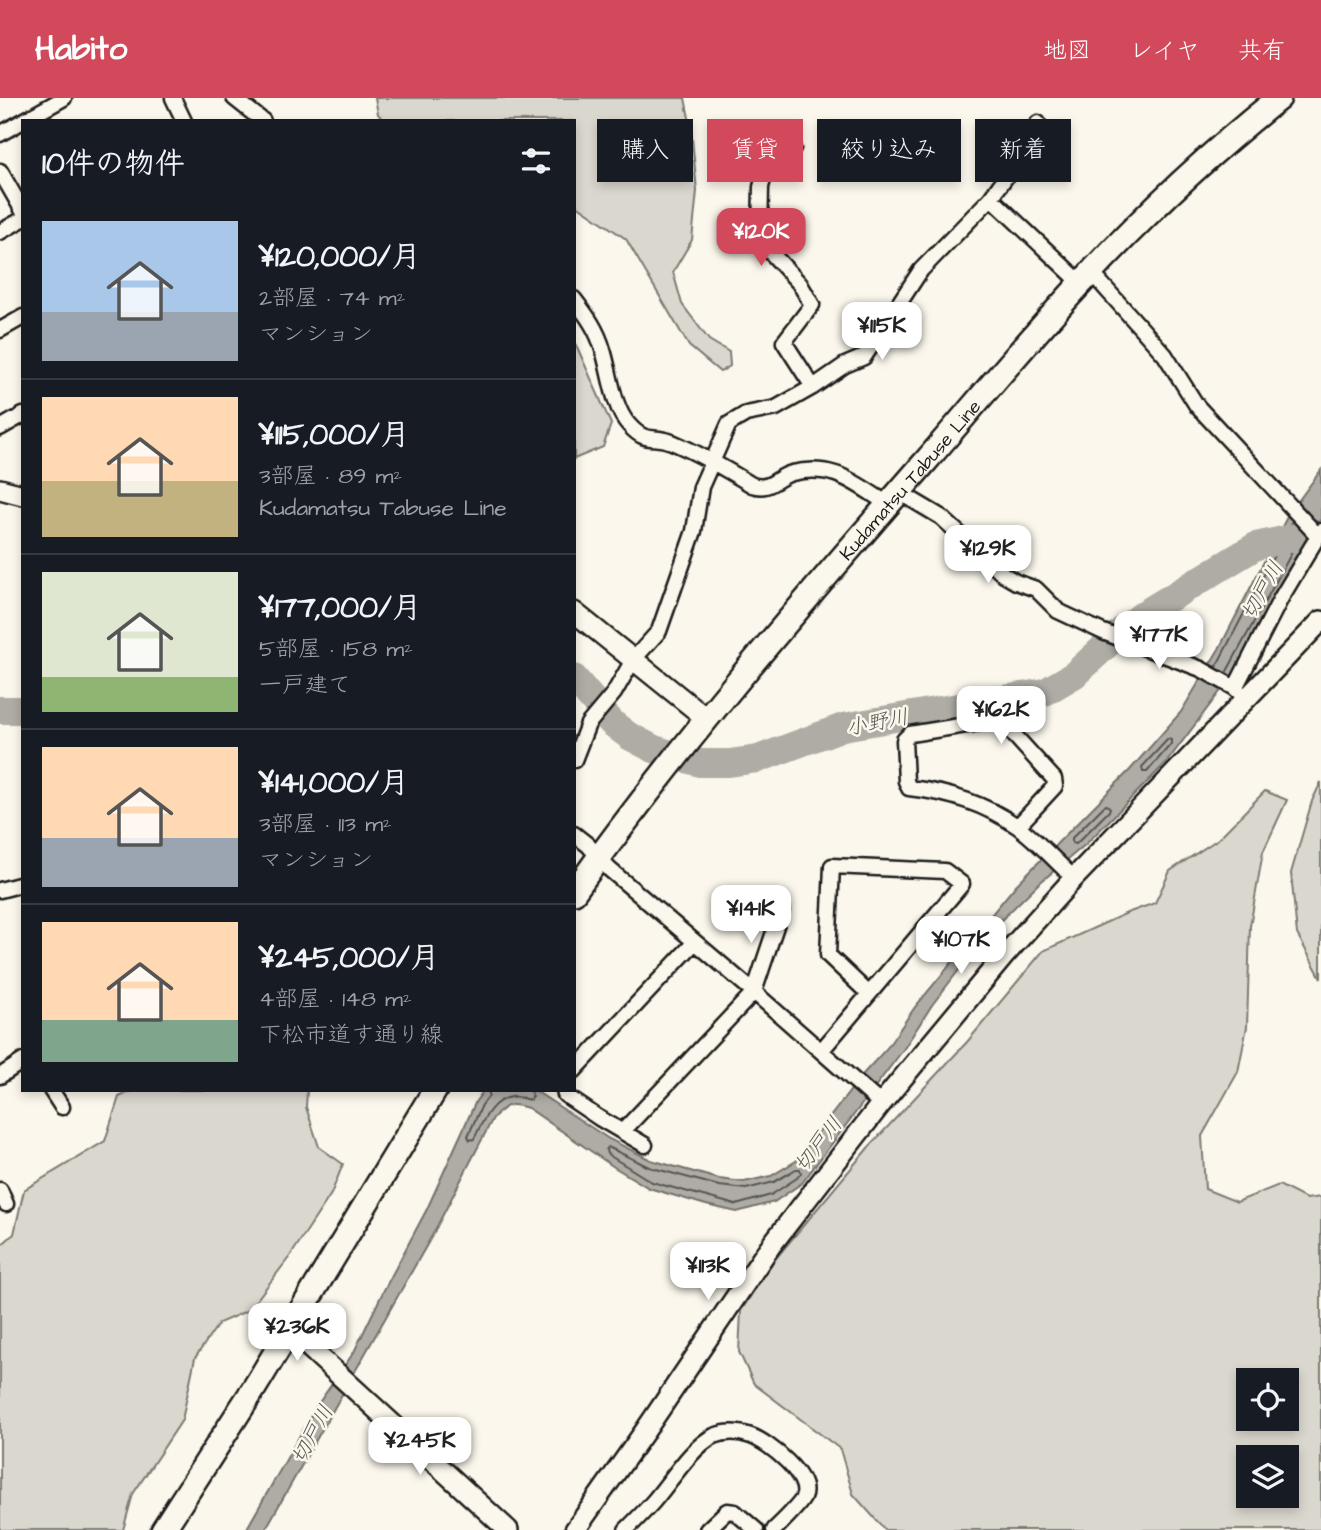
<!DOCTYPE html>
<html lang="ja">
<head>
<meta charset="utf-8">
<style>
  body { margin:0; font-family:"Architects Daughter","Klee One",sans-serif; background:#20242c; color:#f1f3f6; height:100vh; display:flex; flex-direction:column; font-size:26px; white-space:nowrap }
  * { box-sizing:border-box; margin:0 }
  p { font-size:23px; color:#9ea1a6 }
  .icon { flex:none; width:38px; height:38px; fill:none; stroke:currentColor; stroke-width:2; stroke-linecap:round; stroke-linejoin:round }
  .map { position:relative; flex:1; overflow:hidden }
  .sheet { position:absolute; left:21px; top:21px; width:555px; height:973px; display:flex; flex-direction:column; background:#171b24; border-radius:0px; box-shadow:0 4px 10px #0003 }
  .sheet>* { flex:none }
  .top-card { position:absolute; left:597px; top:21px; width:618px; height:63px; display:flex; gap:14px }
  .tools { position:absolute; left:1236px; top:1270px; display:grid; gap:14px }
  .tools a { display:grid; place-items:center; width:63px; height:63px; border-radius:0px; background:#171b24; box-shadow:0 4px 10px #0003; font-size:35px }
  .price { position:absolute; translate:-50% -60px; padding:0 16px; border-radius:14px; background:#fff; color:#222; font-size:23px; line-height:46px; filter:drop-shadow(0 2px 4px #0008) }
  .price::after { content:''; position:absolute; left:50%; top:42px; width:21px; height:16px; margin-left:-10px; background:inherit; clip-path:polygon(0 0,100% 0,50% 100%) }
  .price.on { background:#d1495b; color:#fff }
  ul { padding:0; list-style:none }
  li { display:flex; align-items:center; gap:21px; height:175px; padding:0 21px }
  li+li { border-top:2px solid #363941 }
  li span { display:grid; place-items:center; flex:none; width:196px; height:140px; border-radius:0px; color:#555 }
  li>.icon { margin-inline-start:auto }
  span .icon { width:84px; height:84px; fill:#fffc; stroke-width:1 }
  li b { font-size:30px }
  h2 { display:flex; justify-content:space-between; align-items:center; height:84px; padding:0 21px; font-size:30px }
  .tag { padding:0 24px; border-radius:0px; background:#171b24; box-shadow:0 4px 10px #0003; font-size:24px; line-height:63px }
  .tag.on { background:#d1495b; color:#fff }
  header { display:flex; align-items:center; gap:42px; box-sizing:border-box; height:98px; padding:0 35px; background:#d1495b; color:#fff }
  header strong { font-size:33px }
  nav { display:flex; gap:38px; margin-inline-start:auto; font-size:24px }
  .map>svg:first-child { display:block }
  .green { fill:#dad7ce; stroke:#7b7a75; stroke-width:2; fill-rule:evenodd }
  .water { fill:#afaca5; stroke:#74726e; stroke-width:2 }
  .lines { fill:none; stroke-linecap:round; stroke-linejoin:round }
  .shore { stroke:#575653; stroke-width:2 }
  .river { stroke:#afaca5; stroke-width:28 }
  .street-casing { stroke:#1c1c1c; stroke-width:19 }
  .secondary-casing { stroke:#1c1c1c; stroke-width:24 }
  .primary-casing { stroke:#1c1c1c; stroke-width:28 }
  .street { stroke:#fbf7ec; stroke-width:14 }
  .secondary { stroke:#fbf7ec; stroke-width:19 }
  .primary { stroke:#fbf7ec; stroke-width:23 }
  .labels { text-anchor:middle; stroke-width:5; stroke-linejoin:round; paint-order:stroke }
  .street-label { font-size:19px; fill:#1c1c1c; stroke:#fbf7ec }
  .water-label { font-size:21px; font-style:italic; fill:#575653; stroke:#fbf7ec }
</style>
</head>
<body>
<header>
<strong>Habito</strong>
<nav><a>地図</a><a>レイヤ</a><a>共有</a></nav>
</header>
<div class="map">
<svg width="1321" height="1432" viewBox="0 0 1321 1432">
  <rect width="100%" height="100%" fill="#fbf7ec"/>
  <filter id="ink" filterUnits="userSpaceOnUse"><feTurbulence type="fractalNoise" baseFrequency=".0143" numOctaves="2"/><feDisplacementMap in="SourceGraphic" scale="14" xChannelSelector="R" yChannelSelector="G"/><feConvolveMatrix kernelMatrix="1 2 1 2 8 2 1 2 1" color-interpolation-filters="sRGB"/></filter>
  <g filter="url(#ink)">
    <path class="green" d="M 375,0 L 685,0 L 691,30 L 697,93 L 692,142 L 673,174 L 682,206 L 709,242 L 729,254 L 730,268 L 720,274 L 689,248 L 626,141 L 574,105 L 574,23 L 384,23 L 378,16 Z
      M 574,242 L 611,326 L 603,349 L 574,361 Z
      M 1321,684 L 1321,880 L 1297,836 L 1291,775 L 1312,703 Z
      M 1265,693 L 1287,702 L 1263,754 L 1250,828 L 1247,929 L 1238,974 L 1202,1038 L 1205,1091 L 1237,1104 L 1279,1087 L 1306,1101 L 1321,1099 L 1321,1432 L 885,1432 L 853,1396 L 840,1351 L 754,1286 L 739,1254 L 741,1213 L 772,1165 L 868,1050 L 967,944 L 1043,853 L 1127,815 L 1155,805 L 1170,773 L 1218,741 ZM 1248,1283 L 1286,1283 L 1286,1321 L 1248,1321 ZM 1248,1360 L 1286,1360 L 1286,1398 L 1248,1398 Z
      M 134,992 L 307,992 L 306,1009 L 319,1049 L 343,1066 L 331,1096 L 291,1157 L 249,1212 L 219,1225 L 195,1260 L 182,1322 L 133,1396 L 123,1432 L 0,1432 L 0,1148 L 14,1136 L 24,1092 L 105,1043 L 119,999 Z"/>
    <path class="water" d="M 1321,372 L 1321,421 L 1304,444 L 1234,575 L 1166,665 L 1086,746 L 1037,787 L 986,837 L 932,907 L 903,952 L 802,1085 L 774,1104 L 737,1114 L 706,1107 L 649,1090 L 614,1069 L 528,1010 C 509,1004 507,1006 493,1020 L 433,1136 L 265,1432 L 246,1432 L 316,1309 L 354,1254 L 384,1192 L 427,1111 L 476,1003 L 484,992 L 534,992 L 609,1041 L 651,1062 L 719,1081 L 744,1084 L 771,1078 L 796,1063 L 864,975 L 887,950 L 915,909 L 1016,787 L 1130,672 L 1181,614 L 1219,551 L 1288,417 Z"/>
    <g class="lines">
      <path class="shore" d="M 1216,569 L 1292,423
        M 1226,575 L 1303,434
        M 1168,641 L 1171,642 L 1171,646 L 1147,674 L 1143,674 L 1142,669 Z
        M 1107,707 L 1110,710 L 1109,713 L 1076,746 L 1072,745 L 1072,740 L 1104,708 Z
        M 489,992 L 489,998 L 482,1007 L 468,1038 L 470,1042 L 474,1041 C 482,1025 491,1001 512,999 C 518,998 524,1001 530,1002 L 532,999 L 531,992
        M 608,1049 L 649,1069 L 719,1088 L 746,1091 L 774,1084 L 796,1071 L 800,1071 L 801,1075 L 797,1080 L 771,1097 L 736,1107 L 652,1084 L 607,1056 L 606,1052 Z"/>
      <path class="river" d="M 574,580 L 612,625 L 629,638 L 654,651 L 700,665 L 729,665 L 758,661 L 843,629 L 1045,594 L 1074,577 L 1124,531 L 1144,516 L 1256,448 L 1292,440
        M 0,612 L 23,612"/>
      <g class="street-casing">
        <path id="street" d="M 173,0 L 184,23
          M 234,0 L 263,23
          M 23,23 L 64,0
          M 0,36 L 23,23
          M 793,50 L 777,60 L 766,71 L 761,89 L 760,136 L 764,147 L 800,186 L 812,207 L 784,244 L 813,289
          M 0,73 L 23,113
          M 991,100 L 1081,185
          M 0,134 L 23,121
          M 1091,174 L 1165,257 L 1197,308 L 1318,438
          M 574,201 C 587,218 597,231 603,252 C 610,274 613,310 629,327 C 647,347 652,336 672,344 C 700,356 726,371 752,387 C 771,393 776,379 792,375 C 834,365 854,385 888,406
          M 0,232 L 23,219
          M 0,330 L 23,317
          M 899,394 L 941,419 L 1004,477 L 1016,484 L 1036,491 L 1058,513 L 1103,534 L 1201,571 L 1235,590 L 1247,601
          M 1235,590 L 1281,500 L 1321,433
          M 574,662 L 588,626 L 614,595 L 633,562 L 659,533 L 694,433 L 701,389 L 729,326 L 746,316 L 776,310 L 813,289 L 845,267 L 864,259 L 921,172 L 991,100 L 1016,64 L 1038,25
          M 1018,728 L 1055,688 L 1054,681 L 1005,627 L 997,622 L 910,636 L 904,642 L 906,683 L 909,690 C 947,694 985,706 1017,728 C 1038,743 1055,763 1074,780
          M 574,736 L 588,747 L 609,771 L 754,894 L 881,1006
          M 0,792 L 23,786
          M 821,953 L 962,786 L 945,773 L 832,768 L 828,857 L 869,896
          M 574,973 L 694,845
          M 0,978 L 23,963
          M 51,992 L 62,1009
          M 564,992 L 565,997 L 599,1020 L 645,1047
          M 623,1033 L 754,894 L 782,810
          M 0,1092 L 6,1106
          M 626,1432 C 635,1423 644,1414 652,1405 C 669,1386 692,1348 714,1338 C 726,1333 740,1334 751,1338 C 768,1344 813,1379 803,1400 C 799,1408 781,1425 774,1432
          M 707,1432 L 727,1413 L 735,1414 L 756,1432"/>
      </g>
      <g class="secondary-casing">
        <path id="secondary" d="M 0,391 L 23,397
          M 574,514 L 707,621
          M 289,1231 L 508,1432
          M 575,1432 L 645,1333 L 769,1150 L 881,1006 L 1004,858 L 1074,780 L 1321,523"/>
      </g>
      <g class="primary-casing">
        <g id="primary">
          <path id="s1" d="M 574,794 C 682,643 804,503 926,363 C 978,303 1029,241 1084,182 C 1144,117 1210,55 1279,0"/>
          <path d="M 163,1432 L 253,1292 L 435,992"/>
        </g>
      </g>
      <use href="#street" class="street"/>
      <use href="#secondary" class="secondary"/>
      <use href="#primary" class="primary"/>
    </g>
  </g>
  <g class="labels">
    <g class="street-label">
      <text dy="7" stroke="none"><textPath href="#s1" startOffset="532">Kudamatsu Tabuse Line</textPath></text>
    </g>
    <g class="water-label">
      <text transform="translate(1262 492) rotate(-60)" y="7">切戸川</text>
      <text transform="translate(877 624) rotate(-11)" y="7">小野川</text>
      <text transform="translate(818 1046) rotate(-52)" y="7">切戸川</text>
      <text transform="translate(312 1336) rotate(-61)" y="7">切戸川</text>
    </g>
  </g>
</svg>
<div class="tools">
<a><svg class="icon" aria-label="locate" viewBox="0 0 24 24"><circle cx="12" cy="12" r="6"/><path d="M12 2v4M12 18v4M2 12h4M18 12h4"/></svg></a>
<a><svg class="icon" aria-label="layers" viewBox="0 0 24 24"><path d="M12 4l9 5-9 5-9-5zM3 14l9 5 9-5"/></svg></a>
</div>
<b class="price on" style="left:761px;top:170px">¥120K</b>
<b class="price" style="left:882px;top:264px">¥115K</b>
<b class="price" style="left:988px;top:487px">¥129K</b>
<b class="price" style="left:1159px;top:573px">¥177K</b>
<b class="price" style="left:1001px;top:648px">¥162K</b>
<b class="price" style="left:751px;top:847px">¥141K</b>
<b class="price" style="left:961px;top:878px">¥107K</b>
<b class="price" style="left:708px;top:1204px">¥113K</b>
<b class="price" style="left:297px;top:1265px">¥236K</b>
<b class="price" style="left:420px;top:1379px">¥245K</b>
<div class="top-card">
<a class="tag">購入</a>
<a class="tag on">賃貸</a>
<a class="tag">絞り込み</a>
<a class="tag">新着</a>
</div>
<section class="sheet">
<h2>10件の物件<svg class="icon" aria-label="filters" viewBox="0 0 24 24"><path d="M4 7h16M4 17h16"/><circle cx="9" cy="7" r="2"/><circle cx="15" cy="17" r="2"/></svg></h2>
<ul>
<li><span style="background:linear-gradient(#a9c7e8 65%,#9aa5b1 0)"><svg class="icon" aria-label="home" viewBox="0 0 24 24"><path d="M3 11l9-7 9 7M6 9v11h12V9"/></svg></span><div><b>¥120,000/月</b><p>2部屋 · 74 m²</p><p>マンション</p></div></li>
<li><span style="background:linear-gradient(#ffd9b3 60%,#c2b280 0)"><svg class="icon" aria-label="home" viewBox="0 0 24 24"><path d="M3 11l9-7 9 7M6 9v11h12V9"/></svg></span><div><b>¥115,000/月</b><p>3部屋 · 89 m²</p><p>Kudamatsu Tabuse Line</p></div></li>
<li><span style="background:linear-gradient(#dfe7d0 75%,#8fb573 0)"><svg class="icon" aria-label="home" viewBox="0 0 24 24"><path d="M3 11l9-7 9 7M6 9v11h12V9"/></svg></span><div><b>¥177,000/月</b><p>5部屋 · 158 m²</p><p>一戸建て</p></div></li>
<li><span style="background:linear-gradient(#ffd9b3 65%,#9aa5b1 0)"><svg class="icon" aria-label="home" viewBox="0 0 24 24"><path d="M3 11l9-7 9 7M6 9v11h12V9"/></svg></span><div><b>¥141,000/月</b><p>3部屋 · 113 m²</p><p>マンション</p></div></li>
<li><span style="background:linear-gradient(#ffd9b3 70%,#7fa58c 0)"><svg class="icon" aria-label="home" viewBox="0 0 24 24"><path d="M3 11l9-7 9 7M6 9v11h12V9"/></svg></span><div><b>¥245,000/月</b><p>4部屋 · 148 m²</p><p>下松市道す通り線</p></div></li>
</ul>
</section>
</div>
</body>
</html>
